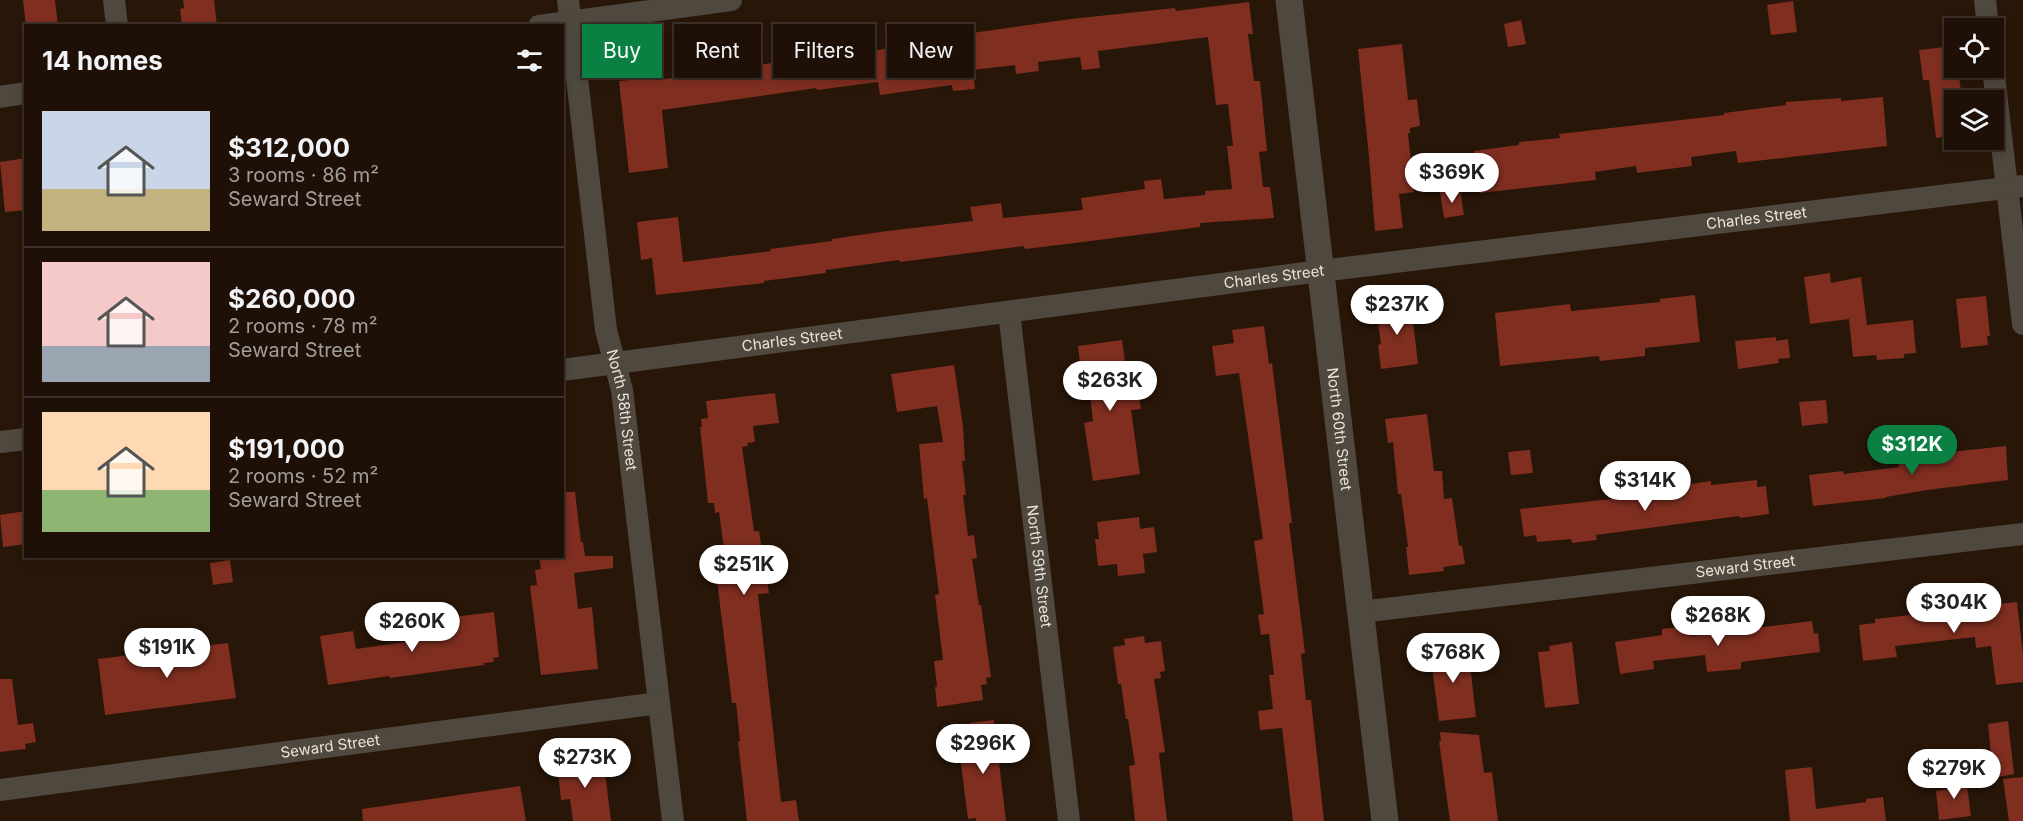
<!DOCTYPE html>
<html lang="en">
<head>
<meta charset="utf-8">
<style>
  body { margin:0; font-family:Inter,sans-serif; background:#2b1e14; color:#f1f3f6; height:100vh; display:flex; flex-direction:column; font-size:22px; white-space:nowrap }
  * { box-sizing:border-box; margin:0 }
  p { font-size:20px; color:#a19d9b }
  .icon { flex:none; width:33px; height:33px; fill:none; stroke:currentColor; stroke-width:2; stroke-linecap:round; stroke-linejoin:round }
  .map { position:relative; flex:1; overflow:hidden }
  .details { position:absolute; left:24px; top:24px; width:540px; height:534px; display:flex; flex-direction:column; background:#1e1006; border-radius:0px; box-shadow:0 3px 9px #0003,0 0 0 2px #3c3028 }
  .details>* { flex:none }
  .banner { position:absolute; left:582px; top:24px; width:570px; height:54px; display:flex; gap:12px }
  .fabs { position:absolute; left:1944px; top:18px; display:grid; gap:12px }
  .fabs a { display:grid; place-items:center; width:60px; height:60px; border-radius:0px; background:#1e1006; box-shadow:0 3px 9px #0003,0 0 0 2px #3c3028; font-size:30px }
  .price { position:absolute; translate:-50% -51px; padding:0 14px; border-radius:21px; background:#fff; color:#222; font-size:20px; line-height:39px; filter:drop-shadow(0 2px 3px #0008) }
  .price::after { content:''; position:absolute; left:50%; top:36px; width:18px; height:14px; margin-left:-9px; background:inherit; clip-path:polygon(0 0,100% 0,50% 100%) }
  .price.active { background:#0b8043; color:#fff }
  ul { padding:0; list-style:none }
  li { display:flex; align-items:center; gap:18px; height:150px; padding:0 18px }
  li+li { border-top:2px solid #3c3028 }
  li span { display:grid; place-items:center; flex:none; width:168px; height:120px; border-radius:0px; color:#555 }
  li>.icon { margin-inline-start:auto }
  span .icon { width:72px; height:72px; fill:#fffc; stroke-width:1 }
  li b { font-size:26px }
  h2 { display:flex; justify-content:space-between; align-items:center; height:72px; padding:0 18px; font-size:26px }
  .chip { padding:0 21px; border-radius:0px; background:#1e1006; box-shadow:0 3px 9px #0003,0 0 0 2px #3c3028; font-size:21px; line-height:54px }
  .chip.active { background:#0b8043; color:#fff }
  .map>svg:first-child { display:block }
  .building { fill:#7f2e20 }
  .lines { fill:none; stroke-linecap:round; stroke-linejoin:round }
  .minor { stroke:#4e483f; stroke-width:22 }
  .tertiary { stroke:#4e483f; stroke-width:27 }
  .labels { text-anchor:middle; stroke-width:4.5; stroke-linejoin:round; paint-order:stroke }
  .street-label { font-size:15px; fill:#eee1d8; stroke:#0b0502 }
</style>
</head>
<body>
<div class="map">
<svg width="2023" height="821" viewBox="0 0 2023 821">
  <rect width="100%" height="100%" fill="#281608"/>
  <path class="building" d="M 23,0 L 55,0 L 58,26 L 26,26 Z
    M 183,0 L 214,0 L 217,26 L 182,26 L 180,9 L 184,8 Z
    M 1793,1 L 1797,32 L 1771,35 L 1767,5 Z
    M 1249,2 L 1253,34 L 1248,34 L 1254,81 L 1260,81 L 1267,151 L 1259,152 L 1263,187 L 1270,187 L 1274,218 L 1200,223 L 1200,227 L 1075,243 L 1025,249 L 1024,246 L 900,262 L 899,260 L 826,270 L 826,273 L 764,281 L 764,283 L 656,295 L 652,258 L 641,260 L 637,222 L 678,217 L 683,262 L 771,251 L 770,249 L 832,241 L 832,239 L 887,231 L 973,221 L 970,207 L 1001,203 L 1003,218 L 1083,210 L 1081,198 L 1145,189 L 1144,181 L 1161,179 L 1164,199 L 1205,195 L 1205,191 L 1232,189 L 1227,146 L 1233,146 L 1228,104 L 1216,105 L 1208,37 L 1098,51 L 1100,68 L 1082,70 L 1080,57 L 1038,62 L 1039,71 L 1016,74 L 1015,65 L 973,70 L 975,89 L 953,91 L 952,85 L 880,95 L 878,82 L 817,90 L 816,88 L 662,110 L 668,168 L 629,173 L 619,81 L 659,77 L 659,80 L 812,57 L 895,48 L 895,44 L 1071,19 L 1175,8 L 1176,11 Z
    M 1521,20 L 1526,44 L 1508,47 L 1504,24 Z
    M 1402,44 L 1408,100 L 1417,99 L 1420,126 L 1410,128 L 1410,133 L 1408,133 L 1414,192 L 1399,194 L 1403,228 L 1375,231 L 1369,157 L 1358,49 Z
    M 1954,46 L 1954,68 L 1958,68 L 1962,100 L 1954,100 L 1954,135 L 1936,138 L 1929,80 L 1923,80 L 1919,50 Z
    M 1883,97 L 1887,146 L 1738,163 L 1736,151 L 1691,157 L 1692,166 L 1637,173 L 1636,166 L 1595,172 L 1596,180 L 1480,193 L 1474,151 L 1519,145 L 1519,142 L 1560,138 L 1559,134 L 1724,115 L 1724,113 L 1786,105 L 1786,102 L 1841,98 L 1841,101 Z
    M 26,158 L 26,210 L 5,212 L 0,162 Z
    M 1460,189 L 1464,215 L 1444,218 L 1440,192 Z
    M 1830,273 L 1831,283 L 1861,277 L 1867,325 L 1913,320 L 1916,353 L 1904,354 L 1904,358 L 1877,360 L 1876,355 L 1853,357 L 1849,319 L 1810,324 L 1804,277 Z
    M 1695,295 L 1700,342 L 1645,348 L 1645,356 L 1600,361 L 1599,356 L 1500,366 L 1495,313 L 1570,304 L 1571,311 L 1660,302 L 1660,299 Z
    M 1986,296 L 1990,336 L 1987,336 L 1988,345 L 1961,348 L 1956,299 Z
    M 1411,303 L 1418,364 L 1381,369 L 1378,345 L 1381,344 L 1376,308 Z
    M 1264,326 L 1269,364 L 1272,363 L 1292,523 L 1289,523 L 1305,653 L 1301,654 L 1306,700 L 1311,700 L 1324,821 L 1293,821 L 1282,728 L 1260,730 L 1258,711 L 1273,709 L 1269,675 L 1274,675 L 1269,634 L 1261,635 L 1258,615 L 1264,614 L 1254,541 L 1263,539 L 1239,373 L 1216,376 L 1212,346 L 1234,343 L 1232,330 Z
    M 1776,337 L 1776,341 L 1788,339 L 1790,358 L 1778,359 L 1779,363 L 1738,369 L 1735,341 Z
    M 1122,340 L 1129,391 L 1138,389 L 1141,409 L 1131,410 L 1140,474 L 1093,481 L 1084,423 L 1093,421 L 1088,378 L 1082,379 L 1078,346 Z
    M 954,365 L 963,426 L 965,461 L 962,461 L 966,495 L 963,495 L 968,536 L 974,535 L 977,558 L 972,559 L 979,605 L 981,605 L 991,677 L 986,678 L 987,684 L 981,685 L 983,700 L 937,707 L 935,687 L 937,687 L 934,661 L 943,660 L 935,595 L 939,594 L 927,498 L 924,499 L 919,444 L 943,442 L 937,406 L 897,412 L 891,374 Z
    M 775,393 L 779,423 L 753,426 L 755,442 L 747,443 L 748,446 L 742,447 L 754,531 L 759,531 L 769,593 L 758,594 L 781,802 L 796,800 L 799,821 L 747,821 L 738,741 L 740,741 L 736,703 L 732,703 L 716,572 L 727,571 L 719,512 L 715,513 L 714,503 L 708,503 L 700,427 L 702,427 L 701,419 L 708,418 L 706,401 Z
    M 1826,400 L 1828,423 L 1802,426 L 1799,402 Z
    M 1427,414 L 1434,471 L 1442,471 L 1444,499 L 1452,498 L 1459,546 L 1462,545 L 1465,564 L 1443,567 L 1444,571 L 1409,575 L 1406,547 L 1408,547 L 1401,494 L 1398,494 L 1393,442 L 1388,443 L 1385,419 Z
    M 2006,446 L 2008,480 L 1927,490 L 1886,497 L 1886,498 L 1813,506 L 1809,475 L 1843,471 L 1844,474 L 1899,467 L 1896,452 L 1922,448 L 1923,455 Z
    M 1530,450 L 1533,473 L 1511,475 L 1508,452 Z
    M 1757,480 L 1757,487 L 1766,486 L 1769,514 L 1740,518 L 1739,516 L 1596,535 L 1597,540 L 1572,543 L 1571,539 L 1537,542 L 1536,535 L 1524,537 L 1520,509 L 1685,491 L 1684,485 L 1711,481 L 1711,485 Z
    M 562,492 L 575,492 L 581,542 L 583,542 L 585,556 L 613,556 L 613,568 L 574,573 L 578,609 L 592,607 L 598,669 L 541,675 L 530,586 L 537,585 L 535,570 L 541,569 L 539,556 L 562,556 Z
    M 26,511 L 26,544 L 3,547 L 0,515 Z
    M 1139,517 L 1140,529 L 1154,527 L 1157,552 L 1143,554 L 1145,573 L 1118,576 L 1117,564 L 1098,566 L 1095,539 L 1099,539 L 1097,522 Z
    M 230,560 L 233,582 L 213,585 L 210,563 Z
    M 1997,598 L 1998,604 L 2017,602 L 2023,655 L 2023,682 L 1996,685 L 1991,646 L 1976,648 L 1975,637 L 1895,646 L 1897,657 L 1863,661 L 1859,625 L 1875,623 L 1875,619 L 1928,613 L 1927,609 Z
    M 494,612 L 499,657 L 493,658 L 494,662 L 484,663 L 484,665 L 390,678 L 389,676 L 328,685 L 320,636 L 353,631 L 356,649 L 455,635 L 453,617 Z
    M 1812,621 L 1814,634 L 1818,633 L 1820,652 L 1741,662 L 1741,669 L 1707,672 L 1705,655 L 1653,661 L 1654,669 L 1620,674 L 1615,642 L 1662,635 L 1662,629 L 1689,626 L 1690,636 Z
    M 1144,636 L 1145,643 L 1161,641 L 1165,671 L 1160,672 L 1161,678 L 1154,679 L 1165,752 L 1159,753 L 1167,821 L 1135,821 L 1129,766 L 1135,765 L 1128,719 L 1126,719 L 1121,684 L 1118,684 L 1113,647 L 1125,645 L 1124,639 Z
    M 1572,642 L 1579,704 L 1545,708 L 1538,652 L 1550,651 L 1549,646 Z
    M 228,643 L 236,698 L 105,715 L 98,659 Z
    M 1468,646 L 1476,717 L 1439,721 L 1430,651 Z
    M 0,679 L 12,679 L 18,725 L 33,723 L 36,742 L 25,744 L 26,749 L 0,752 Z
    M 994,720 L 1006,821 L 976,821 L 976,818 L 968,819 L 959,748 L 973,747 L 970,723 Z
    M 2008,721 L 2014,774 L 1971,782 L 1967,758 L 1991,754 L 1988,724 Z
    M 1440,732 L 1479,735 L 1484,773 L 1492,772 L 1498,821 L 1450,821 L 1439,741 L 1441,741 Z
    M 603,756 L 611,821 L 573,821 L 570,799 L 561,800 L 557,762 Z
    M 1812,767 L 1816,809 L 1866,802 L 1866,799 L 1883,797 L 1886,821 L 1790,821 L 1785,770 Z
    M 2023,777 L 2023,821 L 2009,821 L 2003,779 Z
    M 1966,778 L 1971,816 L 1939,820 L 1936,791 L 1948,789 L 1947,781 Z
    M 520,786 L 526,821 L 363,821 L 362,809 Z"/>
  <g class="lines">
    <g class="minor">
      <path d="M 114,0 L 117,26"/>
      <path id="s1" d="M 568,0 L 606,330 L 622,390 L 673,821"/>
      <path d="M 1985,0 L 1988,28"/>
      <path d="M 539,26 L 731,0"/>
      <path d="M 1993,68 L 2023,324"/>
      <path d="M 0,97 L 26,93"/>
      <path id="s2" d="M 1009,312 L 1069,821"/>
      <path id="s3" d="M 562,370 L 1320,271 L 2023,186"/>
      <path d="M 0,442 L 26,439"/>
      <path id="s4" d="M 1360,612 L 2023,534"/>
      <path id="s5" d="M 0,790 L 659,703"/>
    </g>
    <path class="tertiary" id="s6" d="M 1289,0 L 1385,821"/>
  </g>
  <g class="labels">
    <g class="street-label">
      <text dy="5" stroke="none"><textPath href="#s3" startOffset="1204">Charles Street</textPath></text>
      <text dy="5" stroke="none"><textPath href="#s3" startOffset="718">Charles Street</textPath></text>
      <text dy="5" stroke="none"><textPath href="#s3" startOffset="232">Charles Street</textPath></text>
      <text dy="5" stroke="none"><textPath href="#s1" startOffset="414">North 58th Street</textPath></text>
      <text dy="5" stroke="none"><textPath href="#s6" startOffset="432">North 60th Street</textPath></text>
      <text dy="5" stroke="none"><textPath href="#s2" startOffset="256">North 59th Street</textPath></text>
      <text dy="5" stroke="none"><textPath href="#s4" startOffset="388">Seward Street</textPath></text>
      <text dy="5" stroke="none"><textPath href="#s5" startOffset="333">Seward Street</textPath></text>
    </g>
  </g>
</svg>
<div class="fabs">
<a><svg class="icon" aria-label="locate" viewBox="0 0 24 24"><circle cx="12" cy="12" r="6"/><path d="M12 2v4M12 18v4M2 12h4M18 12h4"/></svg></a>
<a><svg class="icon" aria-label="layers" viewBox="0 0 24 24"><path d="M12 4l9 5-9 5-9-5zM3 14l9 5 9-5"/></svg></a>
</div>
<b class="price" style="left:1452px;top:204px">$369K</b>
<b class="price" style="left:1397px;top:336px">$237K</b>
<b class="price" style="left:1110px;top:412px">$263K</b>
<b class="price active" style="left:1912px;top:476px">$312K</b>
<b class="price" style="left:1645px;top:512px">$314K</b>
<b class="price" style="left:744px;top:596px">$251K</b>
<b class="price" style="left:1954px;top:634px">$304K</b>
<b class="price" style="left:1718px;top:647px">$268K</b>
<b class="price" style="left:412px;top:653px">$260K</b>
<b class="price" style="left:167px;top:679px">$191K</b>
<b class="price" style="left:1453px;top:684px">$768K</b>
<b class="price" style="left:983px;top:775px">$296K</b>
<b class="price" style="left:585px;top:789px">$273K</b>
<b class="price" style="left:1954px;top:800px">$279K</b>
<div class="banner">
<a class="chip active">Buy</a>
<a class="chip">Rent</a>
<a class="chip">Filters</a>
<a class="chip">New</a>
</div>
<section class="details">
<h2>14 homes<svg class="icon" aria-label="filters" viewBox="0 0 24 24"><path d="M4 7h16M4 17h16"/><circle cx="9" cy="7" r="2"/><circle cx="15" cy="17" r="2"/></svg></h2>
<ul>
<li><span style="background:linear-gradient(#c9d6e8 65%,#c2b280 0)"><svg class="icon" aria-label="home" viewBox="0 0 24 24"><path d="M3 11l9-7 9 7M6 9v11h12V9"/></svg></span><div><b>$312,000</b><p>3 rooms · 86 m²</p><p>Seward Street</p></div></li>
<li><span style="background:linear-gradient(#f6c9c9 70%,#9aa5b1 0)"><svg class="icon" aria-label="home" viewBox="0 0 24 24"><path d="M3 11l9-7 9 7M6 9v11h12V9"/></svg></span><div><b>$260,000</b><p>2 rooms · 78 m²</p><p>Seward Street</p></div></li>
<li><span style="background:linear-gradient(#ffd9b3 65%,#8fb573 0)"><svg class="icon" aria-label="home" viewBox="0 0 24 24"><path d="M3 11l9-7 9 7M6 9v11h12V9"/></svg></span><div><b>$191,000</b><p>2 rooms · 52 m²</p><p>Seward Street</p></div></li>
</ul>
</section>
</div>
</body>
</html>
